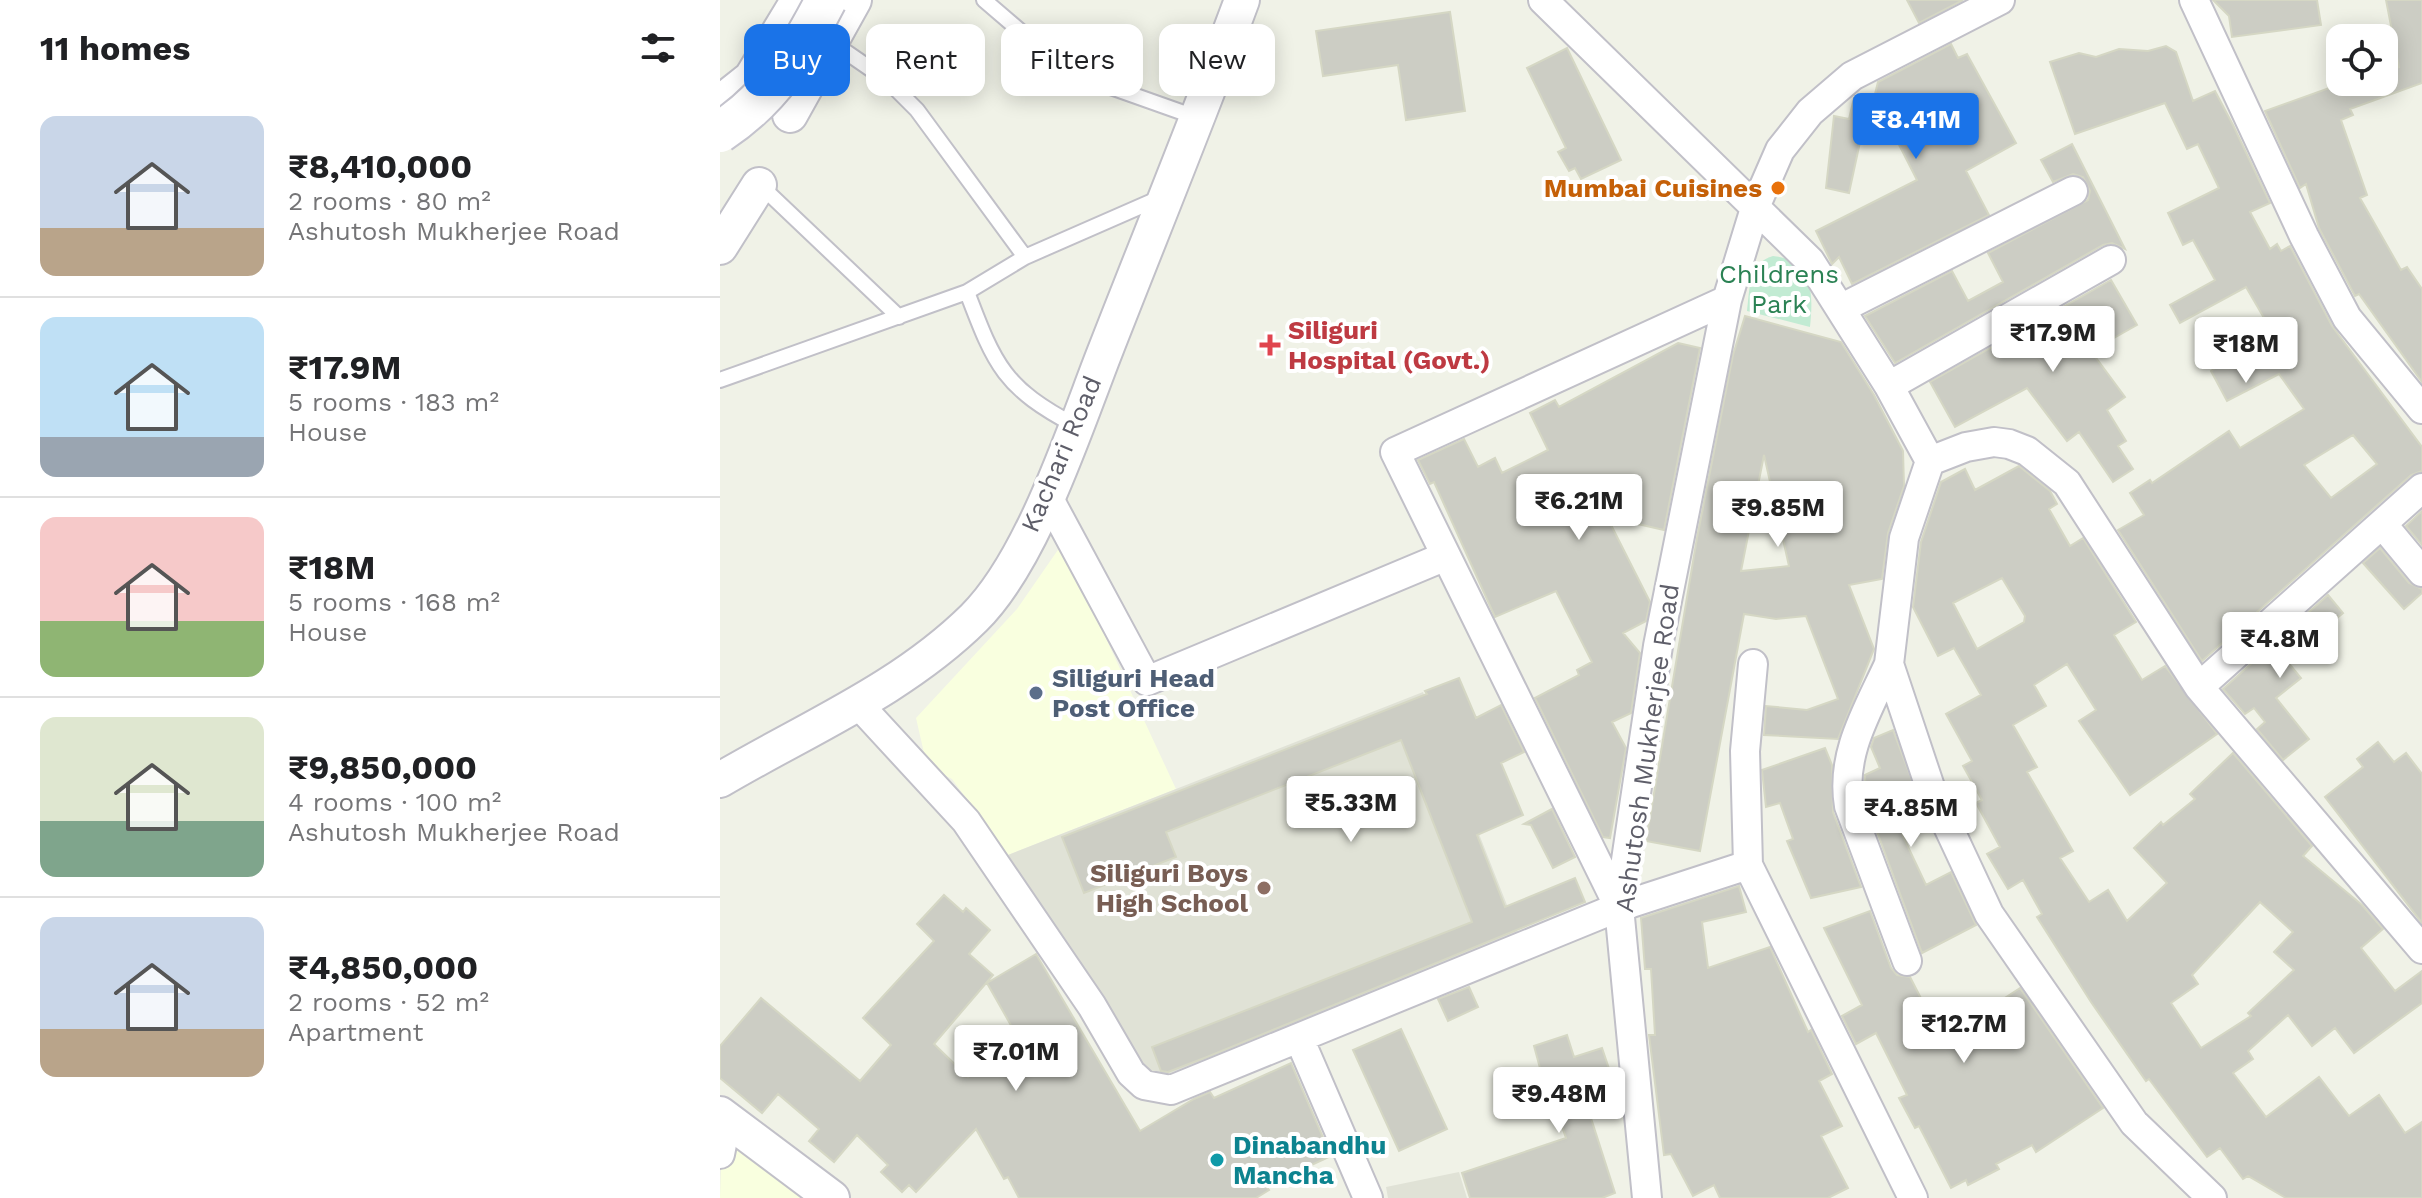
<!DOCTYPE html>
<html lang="en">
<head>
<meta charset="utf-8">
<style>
  body { margin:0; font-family:"Work Sans",sans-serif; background:#f6f6f6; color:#202124; height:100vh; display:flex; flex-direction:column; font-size:30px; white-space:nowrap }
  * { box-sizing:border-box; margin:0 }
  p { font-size:26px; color:#757577 }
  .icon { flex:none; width:44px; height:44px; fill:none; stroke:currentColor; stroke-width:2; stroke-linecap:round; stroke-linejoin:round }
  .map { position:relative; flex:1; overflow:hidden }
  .drawer { display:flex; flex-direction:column; background:#fff; width:720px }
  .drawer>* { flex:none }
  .guide { position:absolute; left:24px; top:24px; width:760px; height:72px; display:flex; gap:16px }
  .fabs { position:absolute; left:1606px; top:24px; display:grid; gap:16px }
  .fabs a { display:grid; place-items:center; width:72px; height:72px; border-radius:16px; background:#fff; box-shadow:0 4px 20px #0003; font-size:40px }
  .price { position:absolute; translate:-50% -68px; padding:0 18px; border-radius:8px; background:#fff; color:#222; font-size:26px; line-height:52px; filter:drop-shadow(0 2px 4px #0008) }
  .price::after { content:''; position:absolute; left:50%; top:48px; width:24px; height:18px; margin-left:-12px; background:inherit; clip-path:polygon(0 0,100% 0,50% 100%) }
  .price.on { background:#1a73e8; color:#fff }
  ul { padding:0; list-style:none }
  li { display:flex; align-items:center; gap:24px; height:200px; padding:0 40px }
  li+li { border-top:2px solid #e0e0e0 }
  li span { display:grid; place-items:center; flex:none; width:224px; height:160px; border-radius:16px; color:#555 }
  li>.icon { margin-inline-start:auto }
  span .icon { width:96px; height:96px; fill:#fffc; stroke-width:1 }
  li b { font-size:34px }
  h2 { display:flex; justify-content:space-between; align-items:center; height:96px; padding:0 40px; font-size:34px }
  .chip { padding:0 28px; border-radius:16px; background:#fff; box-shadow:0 4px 20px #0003; font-size:28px; line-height:72px }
  .chip.on { background:#1a73e8; color:#fff }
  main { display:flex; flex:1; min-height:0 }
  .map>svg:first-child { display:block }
  .commercial { fill:#f9ffdf }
  .education { fill:#e0e2d6 }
  .green { fill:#c2ebd3 }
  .building { fill:#cccdc4; stroke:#d5d7c4; stroke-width:2; fill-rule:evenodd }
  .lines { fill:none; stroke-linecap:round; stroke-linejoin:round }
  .service-casing { stroke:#c1c0c8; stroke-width:18 }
  .minor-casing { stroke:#c1c0c8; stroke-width:32 }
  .tertiary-casing { stroke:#c1c0c8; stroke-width:38 }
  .service { stroke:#fff; stroke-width:14 }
  .minor { stroke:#fff; stroke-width:28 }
  .tertiary { stroke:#fff; stroke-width:34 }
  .secondary-bridge-casing { stroke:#c4c3cd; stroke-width:44; stroke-linecap:butt }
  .secondary-bridge { stroke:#fff; stroke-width:40 }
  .food-dot { fill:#e8710a; stroke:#fff; stroke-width:3 }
  .health-dot { fill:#e0444e; stroke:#fff; stroke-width:3 }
  .service-dot { fill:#5c6f8a; stroke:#fff; stroke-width:3 }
  .education-dot { fill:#8d6e63; stroke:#fff; stroke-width:3 }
  .culture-dot { fill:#0f9aa8; stroke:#fff; stroke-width:3 }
  .labels { text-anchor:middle; stroke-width:8; stroke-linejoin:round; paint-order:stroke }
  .food-label { font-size:26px; font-weight:bold; fill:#c56008; stroke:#fff; text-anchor:end }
  .park-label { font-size:26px; fill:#2b8254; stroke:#fff }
  .health-label { font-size:26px; font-weight:bold; fill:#be3a42; stroke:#fff; text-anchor:start }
  .street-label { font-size:26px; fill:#5e5e69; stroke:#fff }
  .service-label { font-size:26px; font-weight:bold; fill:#4e5e75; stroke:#fff; text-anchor:start }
  .education-label { font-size:26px; font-weight:bold; fill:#785e54; stroke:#fff; text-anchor:end }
  .culture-label { font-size:26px; font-weight:bold; fill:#0d838f; stroke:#fff; text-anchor:start }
</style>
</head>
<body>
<main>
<section class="drawer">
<h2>11 homes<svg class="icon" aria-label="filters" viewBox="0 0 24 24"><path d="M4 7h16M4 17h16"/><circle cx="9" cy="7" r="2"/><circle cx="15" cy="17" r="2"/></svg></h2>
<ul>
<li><span style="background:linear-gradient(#c9d6e8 70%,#b9a48a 0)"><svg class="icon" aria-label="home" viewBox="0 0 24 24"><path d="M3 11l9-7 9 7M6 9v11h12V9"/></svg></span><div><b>₹8,410,000</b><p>2 rooms · 80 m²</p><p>Ashutosh Mukherjee Road</p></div></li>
<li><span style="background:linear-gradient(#bfe0f5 75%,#9aa5b1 0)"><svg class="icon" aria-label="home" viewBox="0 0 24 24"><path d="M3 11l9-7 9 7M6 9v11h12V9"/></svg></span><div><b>₹17.9M</b><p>5 rooms · 183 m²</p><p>House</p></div></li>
<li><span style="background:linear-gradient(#f6c9c9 65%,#8fb573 0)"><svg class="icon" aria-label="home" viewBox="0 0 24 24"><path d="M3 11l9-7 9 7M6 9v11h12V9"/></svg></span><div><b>₹18M</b><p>5 rooms · 168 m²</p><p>House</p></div></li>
<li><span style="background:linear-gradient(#dfe7d0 65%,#7fa58c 0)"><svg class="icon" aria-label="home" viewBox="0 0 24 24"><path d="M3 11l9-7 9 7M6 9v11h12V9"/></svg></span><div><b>₹9,850,000</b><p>4 rooms · 100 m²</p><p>Ashutosh Mukherjee Road</p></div></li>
<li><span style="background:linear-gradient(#c9d6e8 70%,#b9a48a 0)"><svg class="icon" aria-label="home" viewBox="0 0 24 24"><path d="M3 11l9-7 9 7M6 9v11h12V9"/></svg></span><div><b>₹4,850,000</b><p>2 rooms · 52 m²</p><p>Apartment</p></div></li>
</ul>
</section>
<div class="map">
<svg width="1702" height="1198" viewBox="0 0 1702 1198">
  <rect width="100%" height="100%" fill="#f0f2e7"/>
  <path class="commercial" d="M 342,544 L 456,789 L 288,855 L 232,779 L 207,766 L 196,718 L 297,609 Z
    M 13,1141 L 88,1198 L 0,1198 L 1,1169 Z"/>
  <path class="education" d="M 703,692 L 800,938 L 445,1075 L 429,1073 L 288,855 Z
    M 739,1172 L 747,1198 L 668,1198 L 666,1187 Z"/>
  <path class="green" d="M 1053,256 C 1095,260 1093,296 1090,327 L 1027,311 C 1030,289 1028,263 1053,256 Z"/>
  <path class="building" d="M 1187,0 L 1243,0 L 1199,23 Z
    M 1493,0 L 1597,0 L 1601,25 L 1512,37 L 1509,16 Z
    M 1666,0 L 1702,0 L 1702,83 L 1630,109 L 1633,115 L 1621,120 L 1647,195 L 1640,198 L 1681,270 L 1687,267 L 1702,289 L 1702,382 L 1639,294 L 1635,296 L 1599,228 L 1586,184 L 1580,188 L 1545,111 L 1626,82 L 1664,82 L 1664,72 L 1679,67 Z
    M 730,12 L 745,111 L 686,120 L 678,65 L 603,76 L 596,31 Z
    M 1231,44 L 1238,58 L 1247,54 L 1296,143 L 1246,171 L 1269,215 L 1132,284 L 1119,257 L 1112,264 L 1096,231 L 1197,180 L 1170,127 L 1140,142 L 1129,193 L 1106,188 L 1114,116 L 1129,119 L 1134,98 L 1153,102 L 1158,82 Z
    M 1446,46 L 1456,52 L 1473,101 L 1495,91 L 1513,125 L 1550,203 L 1530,212 L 1550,249 L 1557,244 L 1561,251 L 1570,246 L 1612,326 L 1702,447 L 1702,471 L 1691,475 L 1482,661 L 1398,530 L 1424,515 L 1410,493 L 1430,480 L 1432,483 L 1509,431 L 1520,448 L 1584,409 L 1559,374 L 1507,401 L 1491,371 L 1498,366 L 1496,362 L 1551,330 L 1526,287 L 1460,323 L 1450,305 L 1495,280 L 1473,240 L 1463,245 L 1448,213 L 1499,188 L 1478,144 L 1467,149 L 1445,103 L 1355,134 L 1330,62 L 1359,53 L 1376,57 L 1399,49 L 1428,51 ZM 1633,435 L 1657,464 L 1611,498 L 1584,465 Z
    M 847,48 L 901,160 L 861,179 L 855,168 L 849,171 L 838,152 L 846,148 L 807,68 Z
    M 1352,144 L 1405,249 L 1392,243 L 1383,245 L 1175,363 L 1145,316 L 1232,271 L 1248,301 L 1283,282 L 1268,253 L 1368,200 L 1370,191 L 1363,177 L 1353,174 L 1333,182 L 1321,160 Z
    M 1391,280 L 1417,325 L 1371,351 L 1405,397 L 1387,410 L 1406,441 L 1398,446 L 1413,469 L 1393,482 L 1359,432 L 1347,441 L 1307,388 L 1235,427 L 1210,382 Z
    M 1025,316 L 1121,342 L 1154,395 L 1183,451 L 1184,486 L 1168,533 L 1162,579 L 1129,585 L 1154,649 L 1118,739 L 1044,735 L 1046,706 L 1087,710 L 1118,699 L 1086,616 L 1056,619 L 1024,614 L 980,851 L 926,841 L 977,538 L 1013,355 ZM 1044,455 L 1069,566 L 1021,571 Z
    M 958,343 L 980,348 L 944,530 L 887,517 L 930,602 L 926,621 L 903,633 L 920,653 L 911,713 L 892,722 L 906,748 L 890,838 L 883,837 L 815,698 L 859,675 L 857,670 L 872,662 L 836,591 L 775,617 L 714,482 L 710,484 L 698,460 L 744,439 L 758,467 L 775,458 L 782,473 L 828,450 L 810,413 L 835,400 L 839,407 Z
    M 1299,466 L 1330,491 L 1337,504 L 1329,509 L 1350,546 L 1363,538 L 1416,622 L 1394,635 L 1422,680 L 1445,666 L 1497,734 L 1410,795 L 1359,721 L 1376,710 L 1347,664 L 1314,685 L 1326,706 L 1293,725 L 1317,767 L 1307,772 L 1353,851 L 1340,858 L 1369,902 L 1388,890 L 1407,921 L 1447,883 L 1414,848 L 1441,822 L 1443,825 L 1475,799 L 1470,794 L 1513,753 L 1592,846 L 1583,856 L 1642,905 L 1663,929 L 1641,948 L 1675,991 L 1702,971 L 1702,1003 L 1634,1053 L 1615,1028 L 1592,1046 L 1568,1015 L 1528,1051 L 1533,1059 L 1513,1073 L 1546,1117 L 1599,1077 L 1629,1116 L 1659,1095 L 1685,1133 L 1702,1122 L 1702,1198 L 1566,1198 L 1528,1176 L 1523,1179 L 1500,1148 L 1487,1157 L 1429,1079 L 1426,1081 L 1371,1002 L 1317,917 L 1322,914 L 1303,880 L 1288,889 L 1267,854 L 1280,847 L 1256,803 L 1262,800 L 1243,766 L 1252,761 L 1226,714 L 1261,695 L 1234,648 L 1218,656 L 1193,607 L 1201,542 L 1221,482 L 1245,469 L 1255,490 ZM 1282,578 L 1305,616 L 1304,622 L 1257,649 L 1233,603 ZM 1540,902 L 1573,932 L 1554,952 L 1574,970 L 1528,1013 L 1531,1016 L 1481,1048 L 1451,1003 L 1478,984 L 1472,975 Z
    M 1702,511 L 1702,545 L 1686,526 Z
    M 1660,548 L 1689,583 L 1702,589 L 1702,593 L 1684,609 L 1643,563 Z
    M 1608,595 L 1623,613 L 1566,660 L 1581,678 L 1556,698 L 1589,739 L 1563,760 L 1537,729 L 1545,722 L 1534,708 L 1525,714 L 1503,689 Z
    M 739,678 L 756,718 L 781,705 L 804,752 L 781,763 L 803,815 L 757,835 L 785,907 L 855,878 L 865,902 L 487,1057 L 448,1072 L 441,1071 L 432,1047 L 752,922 L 681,740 L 446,832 L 456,857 L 364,893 L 342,837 L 707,694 L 705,691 Z
    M 1173,730 L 1208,823 L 1182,834 L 1206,885 L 1231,872 L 1256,925 L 1202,953 L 1146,802 L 1145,775 L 1160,768 L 1151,747 L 1154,738 Z
    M 1658,742 L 1674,762 L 1686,753 L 1702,774 L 1702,923 L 1605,797 L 1643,767 L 1637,759 Z
    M 1105,748 L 1112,765 L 1113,812 L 1141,887 L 1091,898 L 1067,841 L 1073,839 L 1060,803 L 1046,807 L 1042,770 Z
    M 832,809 L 855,857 L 833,868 L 811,825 L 804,824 Z
    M 1019,886 L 1026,912 L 982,922 L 988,968 L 1050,947 L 1088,1032 L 1091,1030 L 1112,1074 L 1099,1081 L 1122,1126 L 1101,1136 L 1128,1188 L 1108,1198 L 1000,1198 L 994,1185 L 973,1196 L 951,1154 L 944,1155 L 929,1035 L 935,1035 L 931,969 L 925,969 L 921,918 Z
    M 224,895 L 243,912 L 246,908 L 270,930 L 249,954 L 273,975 L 214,1044 L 248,1077 L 273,1049 L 297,1036 L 267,983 L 316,954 L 420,1131 L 474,1099 L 490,1092 L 494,1098 L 571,1063 L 611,1156 L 546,1186 L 549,1190 L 536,1198 L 299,1198 L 288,1177 L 284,1179 L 256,1129 L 196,1192 L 189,1185 L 182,1192 L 161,1172 L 168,1165 L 137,1135 L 114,1162 L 89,1141 L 99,1129 L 58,1094 L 42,1113 L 0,1078 L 0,1046 L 41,998 L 140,1081 L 171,1045 L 143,1018 L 214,941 L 197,924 Z
    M 1150,911 L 1171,968 L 1177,975 L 1190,977 L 1222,1039 L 1300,988 L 1383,1108 L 1316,1152 L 1312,1145 L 1276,1164 L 1279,1169 L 1248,1185 L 1246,1180 L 1231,1188 L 1199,1126 L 1195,1128 L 1179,1098 L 1187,1095 L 1156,1033 L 1136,1044 L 1122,1016 L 1142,1005 L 1104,928 Z
    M 749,987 L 758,1007 L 728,1021 L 718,999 Z
    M 681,1029 L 727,1129 L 679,1151 L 633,1050 Z
    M 847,1035 L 854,1057 L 882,1048 L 901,1104 L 870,1115 L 895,1193 L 882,1198 L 750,1198 L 742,1173 L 846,1138 L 830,1093 L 827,1094 L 814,1046 Z"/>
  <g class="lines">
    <g class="service-casing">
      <path id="service" d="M 264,0 L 320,48 L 368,79 L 478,118
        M 113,43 L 168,81 L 197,110 L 305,257
        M 40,185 L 179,317
        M 247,292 C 275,366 284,388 356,426
        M 0,380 L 247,292 L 305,257 L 442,197"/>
    </g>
    <g class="minor-casing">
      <path id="minor" d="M 823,0 L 1090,261 L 1169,386 L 1210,461 L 1184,538 L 1169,664 L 1211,790 L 1269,914 L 1414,1123 L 1492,1198
        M 1474,0 L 1584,236 L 1627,318 L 1702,409
        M 0,99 L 29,76 L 75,0
        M 1122,308 L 1353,191
        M 1169,386 L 1391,260
        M 1210,461 L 1246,447 L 1274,442 L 1289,444 L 1307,451 L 1347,483 L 1479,687 L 1702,949
        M 328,497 L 427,681 L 726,556
        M 1663,525 L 1702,572
        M 1033,664 L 1025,751 L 1028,865 L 1193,1198
        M 1169,664 C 1148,710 1120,754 1129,806 L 1187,961
        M 1479,687 L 1702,488
        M 139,705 L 246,821 L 372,1006 L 411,1073 L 424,1085 L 451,1090 L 899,907 L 1028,865
        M 899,907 L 675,452 L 1007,300
        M 579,1038 L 648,1198
        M 0,1154 L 7,1119
        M 927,1198 L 899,907 L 938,646 L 1007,300 L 1036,205 L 1060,150 L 1090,112 L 1132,76 L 1280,0"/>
    </g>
    <g class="tertiary-casing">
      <path id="tertiary" d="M 70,115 L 134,0
        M 0,247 L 39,185
        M 0,780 C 86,729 181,690 254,618 C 312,561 354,431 384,354 C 430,236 478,119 522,0
        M 0,1114 L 112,1198"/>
    </g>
    <use href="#service" class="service"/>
    <use href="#minor" class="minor"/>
    <use href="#tertiary" class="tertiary"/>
    <g class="secondary-bridge-casing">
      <path id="secondary-bridge" d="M 0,132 C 52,98 78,54 106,0"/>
    </g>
    <use href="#secondary-bridge" class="secondary-bridge"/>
  </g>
  <circle class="food-dot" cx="1058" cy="188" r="8"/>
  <path class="health-dot" d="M546 333h8v8h8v8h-8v8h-8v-8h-8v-8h8z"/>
  <circle class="service-dot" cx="316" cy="693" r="8"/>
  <circle class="education-dot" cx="544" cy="888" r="8"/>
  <circle class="culture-dot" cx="497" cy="1160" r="8"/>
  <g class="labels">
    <g class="food-label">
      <text x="1042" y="197">Mumbai Cuisines</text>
    </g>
    <g class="park-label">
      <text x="1059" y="283">Childrens<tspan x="1059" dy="30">Park</tspan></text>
    </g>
    <g class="health-label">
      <text x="568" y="339">Siliguri<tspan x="568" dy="30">Hospital (Govt.)</tspan></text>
    </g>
    <g class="street-label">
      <text transform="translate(341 454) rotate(-67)" y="9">Kachari Road</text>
      <text transform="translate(927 748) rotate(-82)" y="9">Ashutosh Mukherjee Road</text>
    </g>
    <g class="service-label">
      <text x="332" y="687">Siliguri Head<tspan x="332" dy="30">Post Office</tspan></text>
    </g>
    <g class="education-label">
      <text x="528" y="882">Siliguri Boys<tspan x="528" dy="30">High School</tspan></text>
    </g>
    <g class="culture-label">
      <text x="513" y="1154">Dinabandhu<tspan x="513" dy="30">Mancha</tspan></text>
    </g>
  </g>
</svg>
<div class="fabs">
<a><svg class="icon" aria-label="locate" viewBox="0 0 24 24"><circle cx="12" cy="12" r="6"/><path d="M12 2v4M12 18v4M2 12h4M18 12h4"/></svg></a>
</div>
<b class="price on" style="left:1196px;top:161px">₹8.41M</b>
<b class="price" style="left:1333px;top:374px">₹17.9M</b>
<b class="price" style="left:1526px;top:385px">₹18M</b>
<b class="price" style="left:859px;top:542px">₹6.21M</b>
<b class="price" style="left:1058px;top:549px">₹9.85M</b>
<b class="price" style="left:1560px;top:680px">₹4.8M</b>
<b class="price" style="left:631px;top:844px">₹5.33M</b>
<b class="price" style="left:1191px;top:849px">₹4.85M</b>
<b class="price" style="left:1244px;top:1065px">₹12.7M</b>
<b class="price" style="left:296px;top:1093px">₹7.01M</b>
<b class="price" style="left:839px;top:1135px">₹9.48M</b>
<div class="guide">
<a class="chip on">Buy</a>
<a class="chip">Rent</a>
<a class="chip">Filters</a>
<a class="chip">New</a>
</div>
</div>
</main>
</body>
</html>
